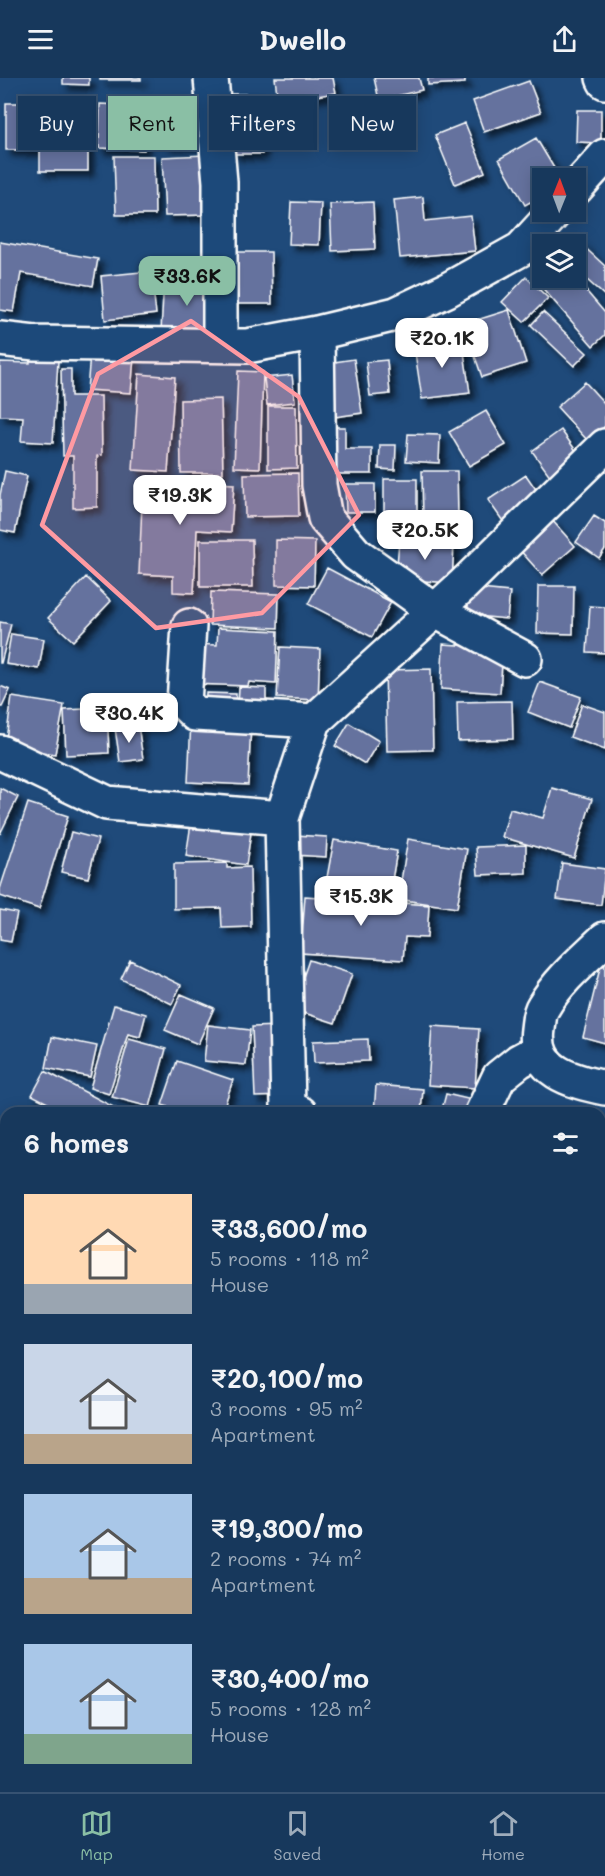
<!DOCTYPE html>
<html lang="en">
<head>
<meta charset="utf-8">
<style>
  body { margin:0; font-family:Mali,sans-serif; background:#244365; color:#f1f3f6; height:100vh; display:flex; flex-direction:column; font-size:22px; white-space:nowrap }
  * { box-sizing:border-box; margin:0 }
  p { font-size:20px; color:#9eacbb }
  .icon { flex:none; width:33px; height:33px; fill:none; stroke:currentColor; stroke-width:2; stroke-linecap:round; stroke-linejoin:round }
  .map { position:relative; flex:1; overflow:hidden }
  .details { position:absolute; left:0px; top:1029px; width:606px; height:686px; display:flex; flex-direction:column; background:#17385c; border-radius:18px 18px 0 0; box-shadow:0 3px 15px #0003,0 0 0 2px #365272 }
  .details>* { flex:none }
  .hud { position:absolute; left:18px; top:18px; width:570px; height:54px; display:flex; gap:12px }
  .needle { width:39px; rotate:1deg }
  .fabs { position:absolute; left:532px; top:90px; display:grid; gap:12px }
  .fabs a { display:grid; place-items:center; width:54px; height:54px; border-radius:0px; background:#17385c; box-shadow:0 3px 15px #0003,0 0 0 2px #365272; font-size:30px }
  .price { position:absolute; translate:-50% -51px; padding:0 14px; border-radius:12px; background:#fff; color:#222; font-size:20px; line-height:39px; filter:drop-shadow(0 2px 3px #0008) }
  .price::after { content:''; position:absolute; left:50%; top:36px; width:18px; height:14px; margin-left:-9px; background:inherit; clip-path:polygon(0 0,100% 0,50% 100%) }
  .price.on { background:#8abfa5; color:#111 }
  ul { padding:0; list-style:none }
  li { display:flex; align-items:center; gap:18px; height:150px; padding:0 24px }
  li span { display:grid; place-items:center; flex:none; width:168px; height:120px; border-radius:0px; color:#555 }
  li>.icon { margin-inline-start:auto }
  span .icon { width:72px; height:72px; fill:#fffc; stroke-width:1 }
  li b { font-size:26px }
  h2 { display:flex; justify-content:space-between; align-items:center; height:72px; padding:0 24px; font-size:26px }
  .pill { padding:0 21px; border-radius:0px; background:#17385c; box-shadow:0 3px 15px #0003,0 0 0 2px #365272; font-size:21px; line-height:54px }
  .pill.on { background:#8abfa5; color:#111 }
  header { display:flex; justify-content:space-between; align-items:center; height:78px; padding:0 24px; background:#17385c; font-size:27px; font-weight:700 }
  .tab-bar { display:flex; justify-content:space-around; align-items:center; height:84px; border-top:2px solid #365272; background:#17385c; font-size:16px; color:#9eacbb }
  .tab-bar a { display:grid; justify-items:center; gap:3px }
  .tab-bar .on { color:#8abfa5 }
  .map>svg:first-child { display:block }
  .building { fill:#65729e; stroke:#fff; stroke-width:1.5; filter:url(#shadow) }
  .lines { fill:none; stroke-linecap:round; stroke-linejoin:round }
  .minor-casing { stroke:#fff; stroke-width:38 }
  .minor { stroke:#1f4a7a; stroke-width:33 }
  .marked { fill:#ff9aa2; fill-opacity:0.2; stroke:#ff9aa2; stroke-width:4.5; stroke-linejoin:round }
</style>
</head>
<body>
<header><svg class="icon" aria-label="menu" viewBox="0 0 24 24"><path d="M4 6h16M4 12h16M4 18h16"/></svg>Dwello<svg class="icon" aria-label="share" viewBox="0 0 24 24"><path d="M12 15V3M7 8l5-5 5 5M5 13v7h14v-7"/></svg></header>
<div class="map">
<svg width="605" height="1714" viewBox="0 0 605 1714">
  <defs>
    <filter id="shadow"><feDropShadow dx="5.5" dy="5.5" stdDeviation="3" flood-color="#0009"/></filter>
  </defs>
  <rect width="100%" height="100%" fill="#1f4a7a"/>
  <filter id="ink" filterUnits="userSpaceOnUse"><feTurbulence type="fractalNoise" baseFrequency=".0167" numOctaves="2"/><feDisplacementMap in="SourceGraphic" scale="12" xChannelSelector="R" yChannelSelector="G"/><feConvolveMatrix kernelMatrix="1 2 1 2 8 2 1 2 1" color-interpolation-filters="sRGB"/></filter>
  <g filter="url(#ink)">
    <path class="building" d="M 63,0 L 89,0 L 89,7 L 63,6 Z
      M 100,0 L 141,0 L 141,2 L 100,2 Z
      M 275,0 L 333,0 L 336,15 L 278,24 Z
      M 374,0 L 419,0 L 422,12 L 379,22 Z
      M 428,0 L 465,0 L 465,5 L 428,7 Z
      M 529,3 L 541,34 L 484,54 L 473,23 Z
      M 232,16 L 261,16 L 262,76 L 233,76 Z
      M 40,21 L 88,21 L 88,93 L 40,93 Z
      M 6,25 L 38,25 L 38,72 L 6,72 Z
      M 100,26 L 146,28 L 144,72 L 99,70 Z
      M 577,32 L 601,32 L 601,65 L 576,64 Z
      M 166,40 L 195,41 L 194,67 L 165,66 Z
      M 465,45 L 485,94 L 455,106 L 435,57 Z
      M 536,60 L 560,100 L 543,100 L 543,117 L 525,127 L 499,81 Z
      M 205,77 L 207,137 L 165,138 L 162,79 Z
      M 114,78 L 154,78 L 155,137 L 116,137 Z
      M 423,119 L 425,143 L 471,138 L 475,173 L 400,180 L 394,122 Z
      M 291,124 L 321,125 L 319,167 L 289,166 Z
      M 373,124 L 375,171 L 332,173 L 330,126 Z
      M 0,164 L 98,181 L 93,208 L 21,195 L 14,234 L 0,232 Z
      M 581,166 L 605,188 L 605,218 L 576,192 L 576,171 Z
      M 229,174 L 271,174 L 272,226 L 230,226 Z
      M 543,191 L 543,200 L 575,200 L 605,235 L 605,257 L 593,268 L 533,199 Z
      M 151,193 L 156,236 L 105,242 L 101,198 Z
      M 526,199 L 548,220 L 524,244 L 502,224 Z
      M 164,201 L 212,204 L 210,256 L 161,253 Z
      M 509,232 L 526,285 L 482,299 L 464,246 Z
      M 543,234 L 587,275 L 574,288 L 531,247 Z
      M 462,261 L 470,315 L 422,321 L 414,268 Z
      M 90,276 L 134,279 L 131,315 L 87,312 Z
      M 30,281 L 58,283 L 53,365 L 21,363 L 23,339 L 0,338 L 0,284 L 30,285 Z
      M 354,281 L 362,335 L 328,340 L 321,286 Z
      M 387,282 L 390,316 L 370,318 L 366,284 Z
      M 61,291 L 71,291 L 71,318 L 101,318 L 102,377 L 97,378 L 97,429 L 73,430 L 73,378 L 63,378 Z
      M 238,293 L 263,294 L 260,390 L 234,389 Z
      M 139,296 L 175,299 L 168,394 L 133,392 Z
      M 292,297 L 295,324 L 267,327 L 264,300 Z
      M 585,304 L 605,326 L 605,348 L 588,363 L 557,329 Z
      M 221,321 L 223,395 L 181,395 L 180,322 Z
      M 268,328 L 296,328 L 297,390 L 268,391 Z
      M 486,333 L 506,367 L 469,388 L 449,354 Z
      M 324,349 L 345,349 L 345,371 L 372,371 L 372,396 L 324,396 Z
      M 561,352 L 582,381 L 553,402 L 532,373 Z
      M 408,356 L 440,357 L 439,385 L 406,383 Z
      M 380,367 L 396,367 L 395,392 L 379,391 Z
      M 5,393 L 27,398 L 15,455 L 0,452 L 0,417 Z
      M 422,393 L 457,393 L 458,439 L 423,440 Z
      M 298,395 L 299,438 L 245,439 L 244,396 Z
      M 526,397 L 544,423 L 507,449 L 488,422 Z
      M 384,401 L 417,401 L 417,433 L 384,433 Z
      M 143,402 L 234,406 L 231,454 L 197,452 L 194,515 L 173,514 L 173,498 L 139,496 Z
      M 345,406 L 375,406 L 375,434 L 346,434 Z
      M 594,438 L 605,445 L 605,471 L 599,480 L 576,464 Z
      M 551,441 L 575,468 L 542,497 L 518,470 Z
      M 200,462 L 252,462 L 253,509 L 200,509 Z
      M 276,462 L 315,463 L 314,508 L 276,507 Z
      M 399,462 L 454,465 L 452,505 L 396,501 Z
      M 327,490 L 391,524 L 372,559 L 308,526 Z
      M 86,499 L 111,523 L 73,563 L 48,540 Z
      M 538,508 L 574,508 L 573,556 L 537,555 Z
      M 470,510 L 510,514 L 507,541 L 467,537 Z
      M 211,514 L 279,516 L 278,550 L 210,547 Z
      M 590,528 L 605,529 L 605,575 L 587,574 Z
      M 0,544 L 11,546 L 1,585 L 0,585 Z
      M 218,550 L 278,553 L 276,606 L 249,604 L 248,608 L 190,606 L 192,566 L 217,567 Z
      M 11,556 L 44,561 L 39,591 L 6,586 Z
      M 443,566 L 503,570 L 500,615 L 441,611 Z
      M 280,569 L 320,571 L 318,622 L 277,620 Z
      M 431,591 L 433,672 L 387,673 L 385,592 Z
      M 540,604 L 581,619 L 569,650 L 528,634 Z
      M 0,608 L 10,612 L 2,629 L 0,629 Z
      M 239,609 L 266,610 L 266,629 L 238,628 Z
      M 206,615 L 236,616 L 235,635 L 205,634 Z
      M 12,619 L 64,627 L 55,676 L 5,668 Z
      M 512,623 L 513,661 L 458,663 L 457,624 Z
      M 582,626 L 605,634 L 605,672 L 570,659 Z
      M 107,630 L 109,675 L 66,677 L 64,632 Z
      M 191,643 L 251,646 L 248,707 L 188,704 Z
      M 349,645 L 379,663 L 365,686 L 335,668 Z
      M 138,647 L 143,681 L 120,684 L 115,650 Z
      M 0,710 L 18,719 L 0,756 Z
      M 552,710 L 592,721 L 574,780 L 502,759 L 510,731 L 543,740 Z
      M 28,725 L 68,738 L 39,831 L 0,818 L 0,811 Z
      M 193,733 L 253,742 L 246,787 L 186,778 Z
      M 71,754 L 98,761 L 88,800 L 61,794 Z
      M 295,757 L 327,759 L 326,779 L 294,777 Z
      M 408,761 L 467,771 L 457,830 L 398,821 Z
      M 334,762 L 397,773 L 390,814 L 351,808 L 350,814 L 325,810 Z
      M 526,767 L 526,795 L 478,797 L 476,769 Z
      M 227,785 L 227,790 L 250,789 L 251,849 L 222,850 L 221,830 L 174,831 L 174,786 Z
      M 562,785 L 605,791 L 601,827 L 557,821 Z
      M 305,818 L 429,827 L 427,860 L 405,859 L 403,882 L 301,875 Z
      M 0,832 L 17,835 L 11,864 L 0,862 Z
      M 130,882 L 181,907 L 172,926 L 121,901 Z
      M 309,882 L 352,896 L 335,945 L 292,931 Z
      M 601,886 L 605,887 L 605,965 L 583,959 Z
      M 181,916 L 214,930 L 198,966 L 165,952 Z
      M 114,927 L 146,936 L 140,959 L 128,956 L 109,1016 L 90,1010 Z
      M 208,947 L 250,952 L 246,987 L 204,983 Z
      M 279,948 L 282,1018 L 255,1019 L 252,949 Z
      M 432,948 L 479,951 L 475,1010 L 428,1007 Z
      M 52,959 L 97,968 L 90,999 L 46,990 Z
      M 129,961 L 166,971 L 150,1029 L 112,1019 Z
      M 368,961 L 369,983 L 314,985 L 313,963 Z
      M 177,983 L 233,1002 L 222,1035 L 188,1035 L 162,1027 Z
      M 45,993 L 121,1033 L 120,1035 L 67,1035 L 32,1017 Z
      M 376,1007 L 423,1011 L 421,1035 L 374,1035 Z
      M 446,1016 L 472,1022 L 469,1035 L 441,1035 Z
      M 6,1117 L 6,1165 L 0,1163 L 0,1138 Z
      M 0,1176 L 6,1177 L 6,1244 L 0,1243 Z
      M 0,1245 L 6,1247 L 6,1265 L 0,1288 Z
      M 6,1582 L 6,1623 L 0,1621 L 0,1602 Z"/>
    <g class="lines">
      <g class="minor-casing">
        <path id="minor" d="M 211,0 L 220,104 L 220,267
          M 603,0 L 605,4
          M 576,110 L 605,78
          M 317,255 L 319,407 L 325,440 L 356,476 L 434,532 L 525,581
          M 0,261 L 35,265 L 247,268 L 317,255 L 396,236 L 447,212 L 521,171 L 555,134
          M 189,548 L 184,625 L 195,636 L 314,643
          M 0,674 L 107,725 L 282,740
          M 605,861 C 583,882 558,903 543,929 C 539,935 539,944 538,951 C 532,994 572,1003 605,1010
          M 300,1035 L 288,1030 L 282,740 L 314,643 L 462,508 L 605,368
          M 482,1035 L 499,999 L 519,983 L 539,972
          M 0,1354 L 6,1354"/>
      </g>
      <use href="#minor" class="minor"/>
    </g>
  </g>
  <path class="marked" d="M 191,243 L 299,319 L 359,437 L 262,535 L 156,550 L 42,447 L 98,296 Z"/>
</svg>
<div class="fabs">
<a><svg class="needle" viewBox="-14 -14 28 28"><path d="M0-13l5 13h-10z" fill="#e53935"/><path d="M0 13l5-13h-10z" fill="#9eacbb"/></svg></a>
<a><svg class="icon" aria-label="layers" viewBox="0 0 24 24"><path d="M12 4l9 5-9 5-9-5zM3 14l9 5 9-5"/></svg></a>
</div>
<b class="price on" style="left:187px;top:229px">₹33.6K</b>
<b class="price" style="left:442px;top:291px">₹20.1K</b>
<b class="price" style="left:180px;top:448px">₹19.3K</b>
<b class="price" style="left:425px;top:483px">₹20.5K</b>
<b class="price" style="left:129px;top:666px">₹30.4K</b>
<b class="price" style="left:361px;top:849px">₹15.3K</b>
<div class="hud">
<a class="pill">Buy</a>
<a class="pill on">Rent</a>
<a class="pill">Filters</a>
<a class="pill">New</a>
</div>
<section class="details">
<h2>6 homes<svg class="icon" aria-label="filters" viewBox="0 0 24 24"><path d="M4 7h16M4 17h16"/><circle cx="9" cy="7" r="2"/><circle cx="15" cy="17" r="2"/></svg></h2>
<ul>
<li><span style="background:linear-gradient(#ffd9b3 75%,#9aa5b1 0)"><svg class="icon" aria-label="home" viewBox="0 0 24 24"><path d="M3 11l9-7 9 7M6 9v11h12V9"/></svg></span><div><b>₹33,600/mo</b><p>5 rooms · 118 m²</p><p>House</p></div></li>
<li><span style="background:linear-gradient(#c9d6e8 75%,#b9a48a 0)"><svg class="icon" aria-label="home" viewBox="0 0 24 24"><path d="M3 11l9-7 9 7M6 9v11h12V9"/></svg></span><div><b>₹20,100/mo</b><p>3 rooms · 95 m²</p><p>Apartment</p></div></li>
<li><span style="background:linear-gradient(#a9c7e8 70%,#b9a48a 0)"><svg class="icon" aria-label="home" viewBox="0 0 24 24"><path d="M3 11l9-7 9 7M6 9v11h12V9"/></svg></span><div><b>₹19,300/mo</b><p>2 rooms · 74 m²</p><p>Apartment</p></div></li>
<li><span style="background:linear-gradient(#a9c7e8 75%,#7fa58c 0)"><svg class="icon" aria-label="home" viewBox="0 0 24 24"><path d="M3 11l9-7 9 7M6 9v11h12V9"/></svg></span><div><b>₹30,400/mo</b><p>5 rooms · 128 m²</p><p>House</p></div></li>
</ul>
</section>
</div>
<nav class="tab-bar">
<a class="on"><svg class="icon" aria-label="map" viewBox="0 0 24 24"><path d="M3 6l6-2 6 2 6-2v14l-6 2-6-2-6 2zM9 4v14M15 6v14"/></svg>Map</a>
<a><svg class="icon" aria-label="saved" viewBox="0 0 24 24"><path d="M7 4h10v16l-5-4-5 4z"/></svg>Saved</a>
<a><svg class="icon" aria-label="home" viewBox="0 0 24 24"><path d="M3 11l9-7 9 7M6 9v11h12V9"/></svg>Home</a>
</nav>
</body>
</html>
